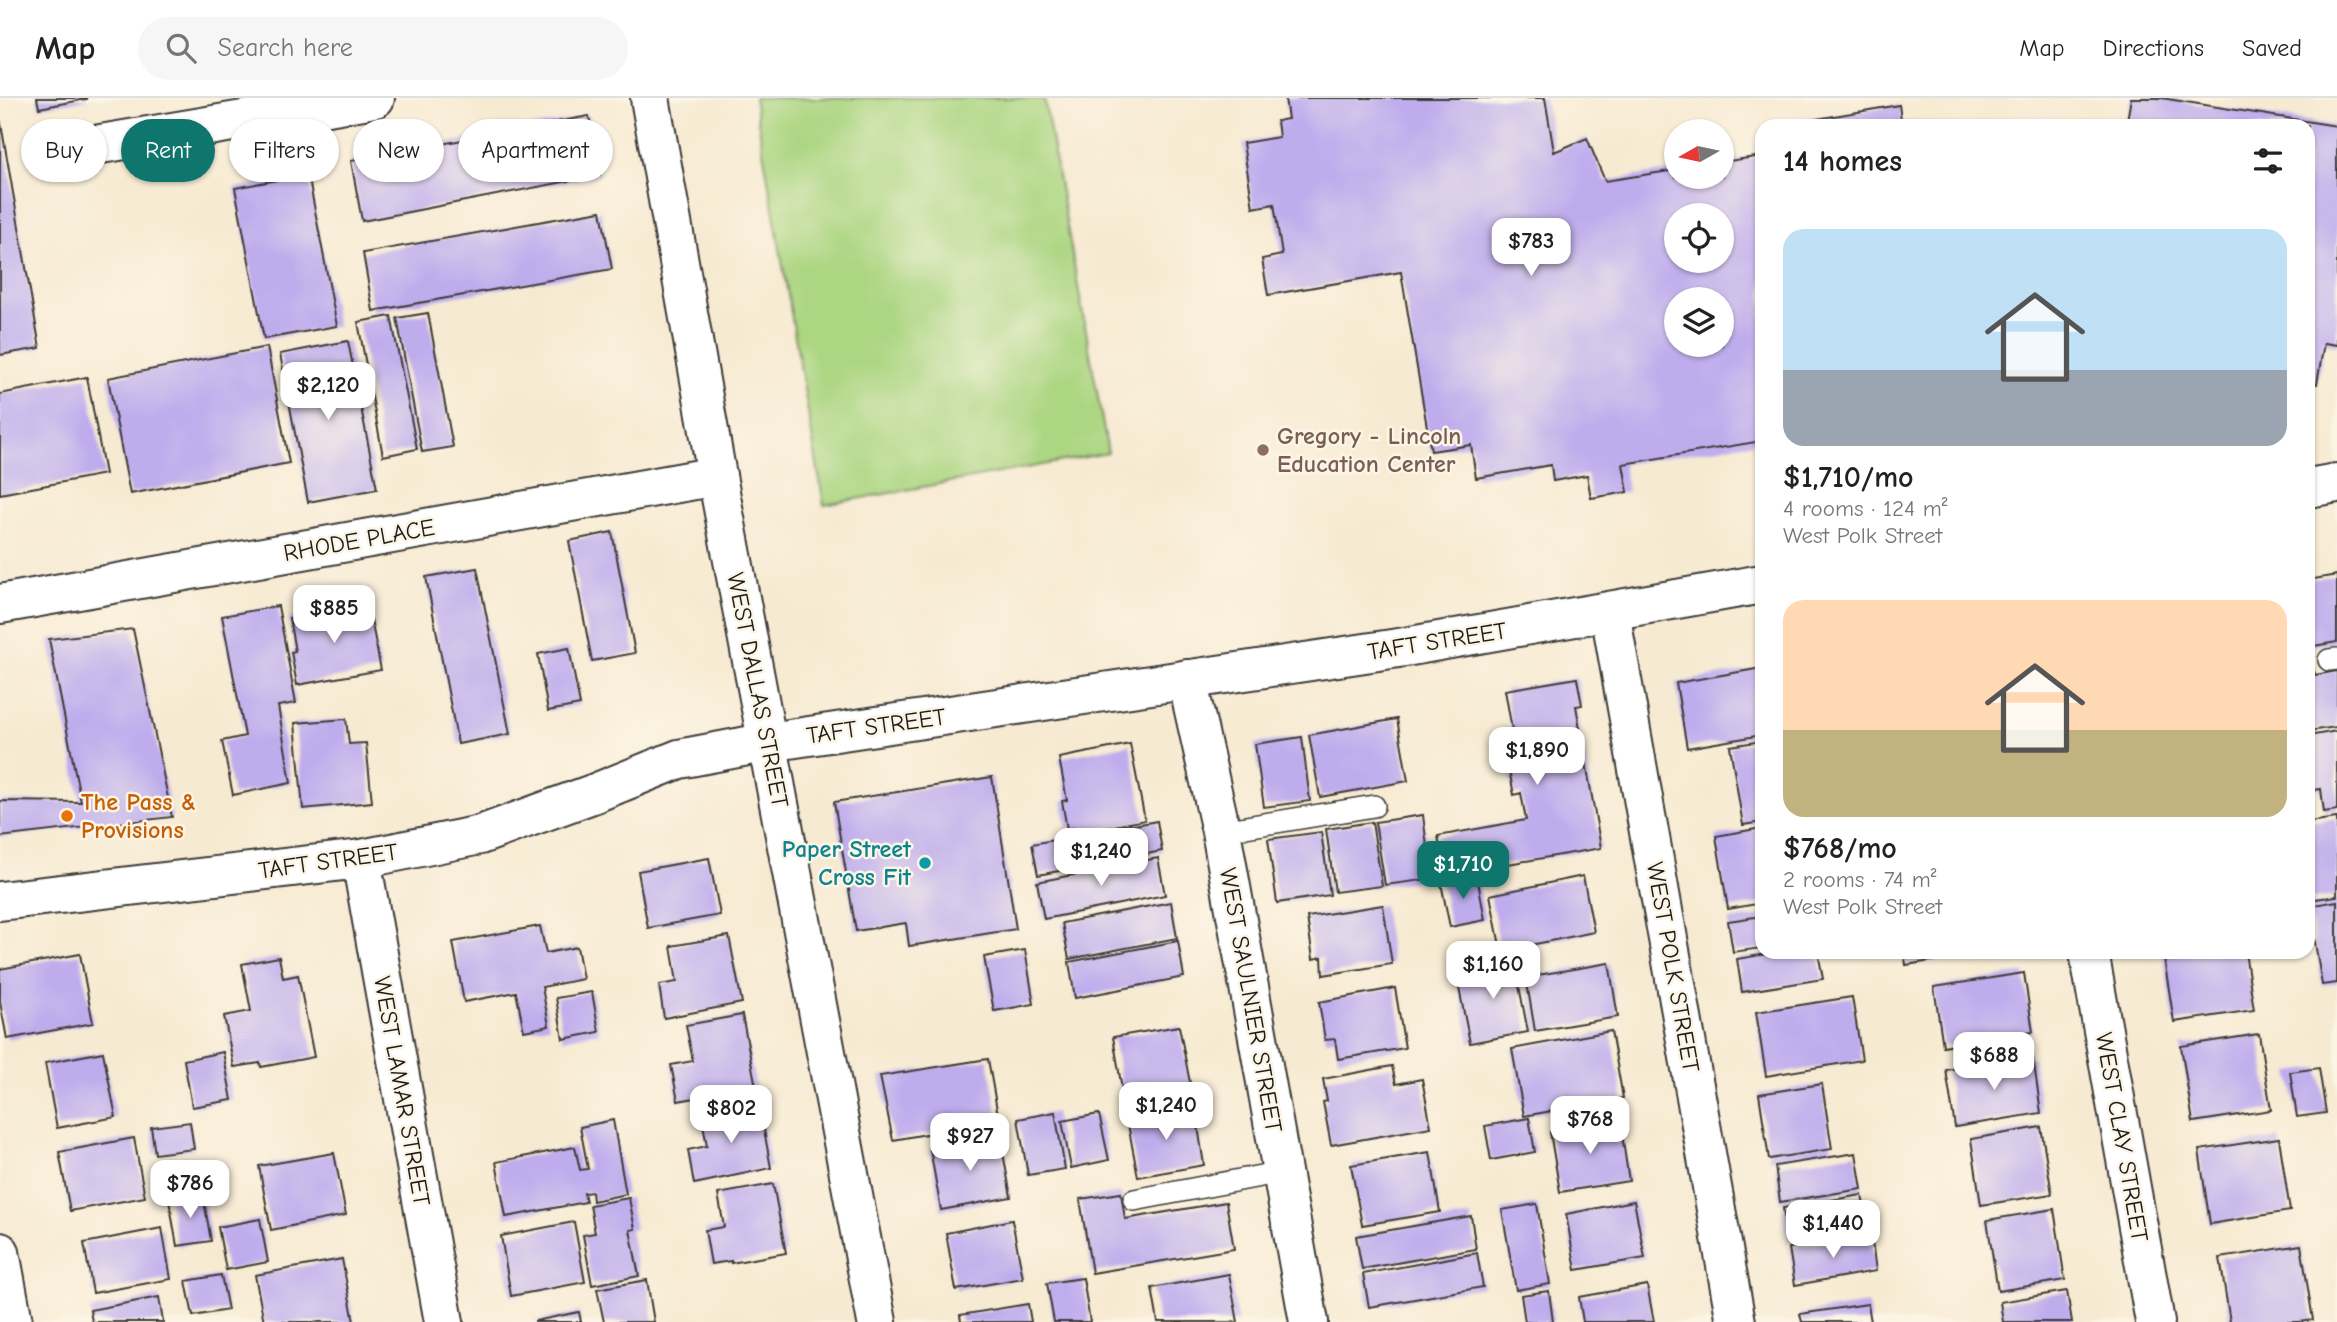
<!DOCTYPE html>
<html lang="en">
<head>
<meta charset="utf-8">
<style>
  body { margin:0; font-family:"Comic Neue",sans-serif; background:#f6f6f6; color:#222; height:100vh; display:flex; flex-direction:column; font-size:26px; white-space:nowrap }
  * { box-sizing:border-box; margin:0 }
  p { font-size:23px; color:#767676 }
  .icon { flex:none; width:38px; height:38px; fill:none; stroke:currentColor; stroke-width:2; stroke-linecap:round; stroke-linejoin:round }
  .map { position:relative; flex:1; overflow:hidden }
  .panel { position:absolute; left:1755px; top:21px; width:560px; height:840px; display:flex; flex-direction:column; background:#fff; border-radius:21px; box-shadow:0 2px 5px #0004 }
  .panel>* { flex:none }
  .banner { position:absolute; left:21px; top:21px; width:665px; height:63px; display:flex; gap:14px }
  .needle { width:46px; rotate:261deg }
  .controls { position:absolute; left:1664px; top:21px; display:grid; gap:14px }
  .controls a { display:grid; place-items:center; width:70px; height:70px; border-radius:50%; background:#fff; box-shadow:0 2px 5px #0004; font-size:35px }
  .price { position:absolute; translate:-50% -60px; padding:0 16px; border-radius:14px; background:#fff; color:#222; font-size:23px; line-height:46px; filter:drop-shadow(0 2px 4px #0008) }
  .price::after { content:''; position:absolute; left:50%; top:42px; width:21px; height:16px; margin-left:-10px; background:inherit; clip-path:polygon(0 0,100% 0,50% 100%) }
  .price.selected { background:#0f766e; color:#fff }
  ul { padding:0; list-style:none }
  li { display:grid; align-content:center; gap:14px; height:371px; padding:0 28px }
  li span { display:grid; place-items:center; height:217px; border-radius:21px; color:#555 }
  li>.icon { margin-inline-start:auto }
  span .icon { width:126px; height:126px; fill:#fffc; stroke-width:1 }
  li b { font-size:30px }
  h2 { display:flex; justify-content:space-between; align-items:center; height:84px; padding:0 28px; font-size:30px }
  .chip { padding:0 24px; border-radius:32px; background:#fff; box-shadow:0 2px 5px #0004; font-size:24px; line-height:63px }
  .chip.selected { background:#0f766e; color:#fff }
  header { display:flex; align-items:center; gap:42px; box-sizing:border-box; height:98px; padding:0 35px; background:#fff; border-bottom:2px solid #e0e0e0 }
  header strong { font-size:33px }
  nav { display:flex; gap:38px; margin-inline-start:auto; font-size:24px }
  .search { width:490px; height:63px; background:#f6f6f6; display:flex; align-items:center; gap:18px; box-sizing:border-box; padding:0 24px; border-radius:38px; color:#767676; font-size:26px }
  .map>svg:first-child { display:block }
  .green { fill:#acd682; stroke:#64794f; stroke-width:2 }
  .building { fill:#beaced; fill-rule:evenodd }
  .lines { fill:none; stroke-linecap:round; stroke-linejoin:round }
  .service-casing { stroke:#3d3b37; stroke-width:24 }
  .minor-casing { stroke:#3d3b37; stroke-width:42 }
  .tertiary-casing { stroke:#3d3b37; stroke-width:42 }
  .secondary-casing { stroke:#3d3b37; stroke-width:42 }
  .service { stroke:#fff; stroke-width:21 }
  .minor { stroke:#fff; stroke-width:38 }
  .tertiary { stroke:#fff; stroke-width:38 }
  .secondary { stroke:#fff; stroke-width:38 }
  .education-dot { fill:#8d6e63; stroke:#fcf5e5; stroke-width:2.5 }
  .food-dot { fill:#e8710a; stroke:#fcf5e5; stroke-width:2.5 }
  .culture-dot { fill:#0f9aa8; stroke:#fcf5e5; stroke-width:2.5 }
  .labels { text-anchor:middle; stroke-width:5; stroke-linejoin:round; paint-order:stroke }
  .education-label { font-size:24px; font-weight:bold; fill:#785e54; stroke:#fcf5e5; text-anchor:start }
  .street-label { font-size:24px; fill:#1c1c1c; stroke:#fcf5e5 }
  .food-label { font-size:24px; font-weight:bold; fill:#c56008; stroke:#fcf5e5; text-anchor:start }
  .culture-label { font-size:24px; font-weight:bold; fill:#0d838f; stroke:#fcf5e5; text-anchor:end }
</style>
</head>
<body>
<header>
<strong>Map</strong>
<div class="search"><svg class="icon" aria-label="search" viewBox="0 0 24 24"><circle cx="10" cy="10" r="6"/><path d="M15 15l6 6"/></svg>Search here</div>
<nav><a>Map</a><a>Directions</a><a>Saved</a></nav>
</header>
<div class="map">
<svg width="2337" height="1224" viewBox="0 0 2337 1224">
  <rect width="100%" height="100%" fill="#fcf5e5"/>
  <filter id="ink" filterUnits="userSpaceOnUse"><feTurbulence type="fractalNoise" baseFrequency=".0143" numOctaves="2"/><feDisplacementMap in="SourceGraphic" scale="14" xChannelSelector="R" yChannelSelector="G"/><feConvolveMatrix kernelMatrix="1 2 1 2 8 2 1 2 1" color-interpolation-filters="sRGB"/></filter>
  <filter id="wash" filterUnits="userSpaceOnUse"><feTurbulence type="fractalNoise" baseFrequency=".00686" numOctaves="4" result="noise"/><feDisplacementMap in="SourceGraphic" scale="28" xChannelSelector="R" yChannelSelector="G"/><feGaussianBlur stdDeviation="1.57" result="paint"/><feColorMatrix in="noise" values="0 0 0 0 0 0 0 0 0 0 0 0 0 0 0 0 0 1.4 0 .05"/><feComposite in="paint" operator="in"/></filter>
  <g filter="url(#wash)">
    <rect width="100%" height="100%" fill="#f7ead2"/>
    <path class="green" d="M 754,0 L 1044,0 L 1108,355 L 824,407 Z"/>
    <g id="blocks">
      <path class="building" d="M 37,0 L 87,0 L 87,1 L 39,10 Z
        M 1285,0 L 1545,0 L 1554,54 L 1587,40 L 1605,83 L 1676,72 L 1676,79 L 1722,79 L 1722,64 L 1762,58 L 1762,343 L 1623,366 L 1628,394 L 1591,400 L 1587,377 L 1553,383 L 1551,367 L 1476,380 L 1471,347 L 1431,353 L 1401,174 L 1268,197 L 1262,161 L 1282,157 L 1274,106 L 1253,110 L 1243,45 L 1279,39 L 1277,23 L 1288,21 ZM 1676,117 L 1722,117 L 1722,163 L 1676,163 ZM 1676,201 L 1722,201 L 1722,247 L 1676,247 Z
        M 2131,0 L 2161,0 L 2337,28 L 2337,247 L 2324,245 L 2317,286 L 2308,285 L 2308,28 L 2126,28 Z
        M 1899,7 L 1902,28 L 1781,28 L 1781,27 Z
        M 589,18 L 600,77 L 362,123 L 351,63 Z
        M 0,20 L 40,250 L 0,257 Z
        M 308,76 L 337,228 L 264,241 L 235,90 Z
        M 601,113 L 612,171 L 373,213 L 363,155 Z
        M 428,215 L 453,349 L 422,354 L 397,220 Z
        M 391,218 L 417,351 L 383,358 L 358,224 Z
        M 348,243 L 377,391 L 308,404 L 280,256 Z
        M 267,249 L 289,365 L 130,396 L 108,280 Z
        M 87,279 L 105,376 L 0,396 L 0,296 Z
        M 612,434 L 635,555 L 592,563 L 569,443 Z
        M 477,470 L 510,636 L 458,646 L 426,479 Z
        M 2337,477 L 2337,544 L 2308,549 L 2308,482 Z
        M 368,506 L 381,572 L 297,587 L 291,554 L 295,553 L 289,520 Z
        M 278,508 L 296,605 L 278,608 L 291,685 L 233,697 L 222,643 L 245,638 L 222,518 Z
        M 133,531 L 172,719 L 0,739 L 0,703 L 81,704 L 49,541 Z
        M 569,550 L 580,607 L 548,613 L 538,556 Z
        M 2309,553 L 2315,577 L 2337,573 L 2337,629 L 2308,633 Z
        M 1762,570 L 1762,637 L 1687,650 L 1676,585 Z
        M 1577,580 L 1582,607 L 1576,608 L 1601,750 L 1445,777 L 1438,738 L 1526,722 L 1521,695 L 1514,697 L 1508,667 L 1518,666 L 1505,592 Z
        M 346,621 L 349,646 L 366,645 L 372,704 L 303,711 L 295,625 Z
        M 1397,621 L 1408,683 L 1320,699 L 1309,637 Z
        M 2337,633 L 2337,712 L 2324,714 L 2321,691 L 2308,693 L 2308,638 Z
        M 1302,639 L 1310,703 L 1264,709 L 1255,646 Z
        M 1762,643 L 1762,724 L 1743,727 L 1730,648 Z
        M 1130,646 L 1145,722 L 1074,736 L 1073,730 L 1067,731 L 1062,703 L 1067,702 L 1059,660 Z
        M 992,679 L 1016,831 L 909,848 L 906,825 L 856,833 L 834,704 Z
        M 1423,717 L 1431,781 L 1385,787 L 1375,724 Z
        M 2337,720 L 2337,798 L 2308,802 L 2308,724 Z
        M 1157,723 L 1162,753 L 1038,777 L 1032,746 Z
        M 1372,724 L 1382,788 L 1335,794 L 1326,731 Z
        M 1762,730 L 1762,805 L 1728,811 L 1716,738 Z
        M 1321,734 L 1330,797 L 1277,805 L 1268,741 Z
        M 709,760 L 720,817 L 648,830 L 638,773 Z
        M 1158,760 L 1165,797 L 1044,821 L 1037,784 Z
        M 1477,778 L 1485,822 L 1450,829 L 1441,785 Z
        M 1583,778 L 1594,834 L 1501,853 L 1490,797 Z
        M 2337,803 L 2337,885 L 2322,887 L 2309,808 Z
        M 1171,804 L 1177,840 L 1069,861 L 1062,825 Z
        M 1383,807 L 1392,866 L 1323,877 L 1322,859 L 1313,861 L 1307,819 Z
        M 1762,818 L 1762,850 L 1733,854 L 1728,823 Z
        M 540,828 L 546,855 L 577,849 L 583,881 L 542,889 L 549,928 L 524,933 L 516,894 L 464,904 L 453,844 Z
        M 729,838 L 742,905 L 664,920 L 659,887 L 677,884 L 671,848 Z
        M 1178,843 L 1184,879 L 1075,900 L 1069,864 Z
        M 1025,852 L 1034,906 L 994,913 L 984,859 Z
        M 1778,854 L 1818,854 L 1823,881 L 1742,894 L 1737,861 Z
        M 1904,854 L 1980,854 L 1980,855 L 1906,867 Z
        M 2163,854 L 2245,854 L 2254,912 L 2174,924 Z
        M 80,856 L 93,925 L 7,941 L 0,904 L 0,871 Z
        M 1513,857 L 1528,934 L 1470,945 L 1458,885 L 1479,881 L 1475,864 Z
        M 279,859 L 283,880 L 298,877 L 314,959 L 261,969 L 260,965 L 234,969 L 224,918 L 251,913 L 242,866 Z
        M 1609,865 L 1618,919 L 1535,933 L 1526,879 Z
        M 2024,875 L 2033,934 L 1943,948 L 1934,889 Z
        M 1395,890 L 1405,950 L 1338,961 L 1335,941 L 1325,942 L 1319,904 Z
        M 592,894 L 599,934 L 563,941 L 556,900 Z
        M 1852,899 L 1862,962 L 1766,978 L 1756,914 Z
        M 742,917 L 756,989 L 678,1003 L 671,967 L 693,963 L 686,927 Z
        M 1179,928 L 1190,985 L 1123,997 L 1113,939 Z
        M 1611,933 L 1623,1000 L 1524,1018 L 1512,951 Z
        M 2259,936 L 2271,1012 L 2193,1024 L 2181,948 Z
        M 103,954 L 116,1019 L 57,1030 L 45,965 Z
        M 223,954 L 232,1002 L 192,1009 L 184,962 Z
        M 2033,959 L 2041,1015 L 1955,1029 L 1946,972 Z
        M 988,961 L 999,1023 L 893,1042 L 880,978 Z
        M 1392,968 L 1396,986 L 1422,981 L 1431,1029 L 1331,1047 L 1323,1004 L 1327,1003 L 1323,981 Z
        M 2319,970 L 2326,1015 L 2297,1019 L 2290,974 Z
        M 1822,986 L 1832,1051 L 1769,1061 L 1759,996 Z
        M 759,1005 L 771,1070 L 694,1086 L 688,1052 L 707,1048 L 701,1015 Z
        M 1195,1009 L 1204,1067 L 1138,1079 L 1127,1021 Z
        M 1055,1014 L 1065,1071 L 1028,1077 L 1018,1021 Z
        M 1099,1016 L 1109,1062 L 1071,1070 L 1062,1023 Z
        M 1529,1020 L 1535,1054 L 1491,1062 L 1485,1028 Z
        M 613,1022 L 626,1096 L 593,1103 L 592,1094 L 584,1095 L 586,1104 L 506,1119 L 496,1064 L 575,1049 L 580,1072 L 588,1071 L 580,1029 Z
        M 1620,1023 L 1629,1083 L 1560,1094 L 1550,1034 Z
        M 190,1024 L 194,1051 L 155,1056 L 151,1029 Z
        M 2041,1029 L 2052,1096 L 1981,1107 L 1971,1041 Z
        M 1000,1038 L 1011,1099 L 941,1112 L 930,1051 Z
        M 134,1040 L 145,1099 L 70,1113 L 59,1054 Z
        M 2279,1040 L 2290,1113 L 2210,1126 L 2199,1052 Z
        M 1430,1054 L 1440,1114 L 1362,1127 L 1351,1067 Z
        M 334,1055 L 346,1117 L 271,1132 L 259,1068 Z
        M 1856,1055 L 1862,1091 L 1780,1104 L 1775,1068 Z
        M 773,1086 L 786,1155 L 731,1165 L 731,1163 L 711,1166 L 705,1132 L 724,1129 L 718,1096 Z
        M 1121,1095 L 1125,1121 L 1226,1104 L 1234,1151 L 1092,1175 L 1080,1101 Z
        M 203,1097 L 211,1143 L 177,1148 L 169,1102 Z
        M 1862,1097 L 1868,1131 L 1788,1143 L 1783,1110 Z
        M 629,1100 L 635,1131 L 630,1132 L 639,1178 L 592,1187 L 583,1137 L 595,1135 L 590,1107 Z
        M 1634,1103 L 1645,1160 L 1576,1172 L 1566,1116 Z
        M 1537,1106 L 1550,1186 L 1516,1192 L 1502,1112 Z
        M 2054,1111 L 2065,1182 L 1998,1193 L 1987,1122 Z
        M 1471,1118 L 1476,1151 L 1362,1171 L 1356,1138 Z
        M 260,1121 L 268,1164 L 226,1172 L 218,1129 Z
        M 1012,1122 L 1023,1180 L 956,1192 L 946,1135 Z
        M 574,1124 L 585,1184 L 511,1198 L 501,1138 Z
        M 162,1130 L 171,1181 L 93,1195 L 84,1145 Z
        M 1871,1137 L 1876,1173 L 1795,1187 L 1789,1150 Z
        M 2301,1147 L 2313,1222 L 2300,1224 L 2230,1224 L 2220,1160 Z
        M 1477,1155 L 1483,1189 L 1369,1209 L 1363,1176 Z
        M 342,1161 L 354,1224 L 264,1224 L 255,1177 Z
        M 1229,1176 L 1238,1224 L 1158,1224 L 1152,1190 Z
        M 221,1177 L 228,1212 L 193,1218 L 186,1183 Z
        M 1083,1180 L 1090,1224 L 1054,1224 L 1047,1185 Z
        M 647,1182 L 654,1224 L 604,1224 L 597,1191 Z
        M 1647,1187 L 1654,1224 L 1583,1224 L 1579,1199 Z
        M 1549,1193 L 1553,1224 L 1525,1224 L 1521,1197 Z
        M 2067,1193 L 2072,1224 L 2003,1224 L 2000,1204 Z
        M 159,1199 L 163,1224 L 92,1224 L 90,1212 Z
        M 1028,1206 L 1031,1224 L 961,1224 L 960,1217 Z
        M 1868,1206 L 1871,1224 L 1802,1224 L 1800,1216 Z
        M 579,1214 L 581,1224 L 535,1224 L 535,1223 Z"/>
    </g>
  </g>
  <g filter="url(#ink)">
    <use href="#blocks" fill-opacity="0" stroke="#3d3b37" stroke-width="2"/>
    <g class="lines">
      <g class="service-casing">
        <path id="service" d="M 2329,562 L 2337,561
          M 1221,733 L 1374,708
          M 1134,1102 L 1282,1074"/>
      </g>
      <g class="minor-casing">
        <path id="minor" d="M 53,54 L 375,0
          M 0,506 L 717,378
          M 1610,514 L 1736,1224
          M 1187,581 L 1221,733 L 1309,1224
          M 361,761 L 444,1224
          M 2089,854 L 2155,1224
          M 0,1154 L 13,1224"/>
      </g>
      <g class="tertiary-casing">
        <path id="tertiary" d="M 2308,390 L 2337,385
          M 0,803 L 361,761 L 480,737 L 595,695 L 679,661 L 769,644 L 1405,549 L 1762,486"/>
      </g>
      <g class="secondary-casing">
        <path id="secondary" d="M 650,0 L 717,378 L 877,1224"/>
      </g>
      <use href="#service" class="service"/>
      <use href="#minor" class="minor"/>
      <use href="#tertiary" class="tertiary"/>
      <use href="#secondary" class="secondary"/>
    </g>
  </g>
  <circle class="education-dot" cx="1263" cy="352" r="7"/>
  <circle class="food-dot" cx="67" cy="718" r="7"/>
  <circle class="culture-dot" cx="925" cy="765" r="7"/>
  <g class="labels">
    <g class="education-label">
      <text x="1277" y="346">Gregory - Lincoln<tspan x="1277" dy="28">Education Center</tspan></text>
    </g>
    <g class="street-label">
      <text transform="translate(359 442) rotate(-10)" y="8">RHODE PLACE</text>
      <text transform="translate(1437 543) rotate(-9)" y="8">TAFT STREET</text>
      <text transform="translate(758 592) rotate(79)" y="8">WEST DALLAS STREET</text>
      <text transform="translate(876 628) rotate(-8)" y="8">TAFT STREET</text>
      <text transform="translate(328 763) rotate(-8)" y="8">TAFT STREET</text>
      <text transform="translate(1673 869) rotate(80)" y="8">WEST POLK STREET</text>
      <text transform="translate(1251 902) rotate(80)" y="8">WEST SAULNIER STREET</text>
      <text transform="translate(402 993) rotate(80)" y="8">WEST LAMAR STREET</text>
      <text transform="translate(2122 1039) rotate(80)" y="8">WEST CLAY STREET</text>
    </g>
    <g class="food-label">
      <text x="81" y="712">The Pass &amp;<tspan x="81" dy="28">Provisions</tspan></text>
    </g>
    <g class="culture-label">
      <text x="911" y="759">Paper Street<tspan x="911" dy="28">Cross Fit</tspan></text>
    </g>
  </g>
</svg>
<div class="controls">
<a><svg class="needle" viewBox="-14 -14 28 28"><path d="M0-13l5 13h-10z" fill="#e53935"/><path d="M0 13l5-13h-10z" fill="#767676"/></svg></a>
<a><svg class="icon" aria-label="locate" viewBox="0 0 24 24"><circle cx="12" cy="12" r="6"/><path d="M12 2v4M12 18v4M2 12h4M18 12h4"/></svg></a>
<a><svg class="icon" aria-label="layers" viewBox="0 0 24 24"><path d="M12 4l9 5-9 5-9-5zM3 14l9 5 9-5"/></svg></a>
</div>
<b class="price" style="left:1531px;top:180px">$783</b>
<b class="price" style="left:328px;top:324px">$2,120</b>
<b class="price" style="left:334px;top:547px">$885</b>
<b class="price" style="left:1537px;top:689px">$1,890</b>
<b class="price" style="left:1101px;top:790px">$1,240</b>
<b class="price selected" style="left:1463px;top:803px">$1,710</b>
<b class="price" style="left:1493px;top:903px">$1,160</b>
<b class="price" style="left:1994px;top:994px">$688</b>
<b class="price" style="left:1166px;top:1044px">$1,240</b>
<b class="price" style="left:731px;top:1047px">$802</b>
<b class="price" style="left:1590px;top:1058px">$768</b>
<b class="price" style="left:970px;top:1075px">$927</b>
<b class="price" style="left:190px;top:1122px">$786</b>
<b class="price" style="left:1833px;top:1162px">$1,440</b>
<div class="banner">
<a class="chip">Buy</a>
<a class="chip selected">Rent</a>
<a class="chip">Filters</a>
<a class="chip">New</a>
<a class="chip">Apartment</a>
</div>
<section class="panel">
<h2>14 homes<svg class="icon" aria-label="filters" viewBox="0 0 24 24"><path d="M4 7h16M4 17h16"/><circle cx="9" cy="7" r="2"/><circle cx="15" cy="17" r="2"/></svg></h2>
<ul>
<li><span style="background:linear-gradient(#bfe0f5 65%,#9aa5b1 0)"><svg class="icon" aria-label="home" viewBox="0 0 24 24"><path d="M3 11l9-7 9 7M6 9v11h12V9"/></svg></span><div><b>$1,710/mo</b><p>4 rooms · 124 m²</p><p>West Polk Street</p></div></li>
<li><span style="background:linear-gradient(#ffd9b3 60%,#c2b280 0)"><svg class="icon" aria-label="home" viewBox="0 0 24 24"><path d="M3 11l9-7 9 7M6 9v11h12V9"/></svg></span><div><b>$768/mo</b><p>2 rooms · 74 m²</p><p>West Polk Street</p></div></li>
</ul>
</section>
</div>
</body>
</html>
